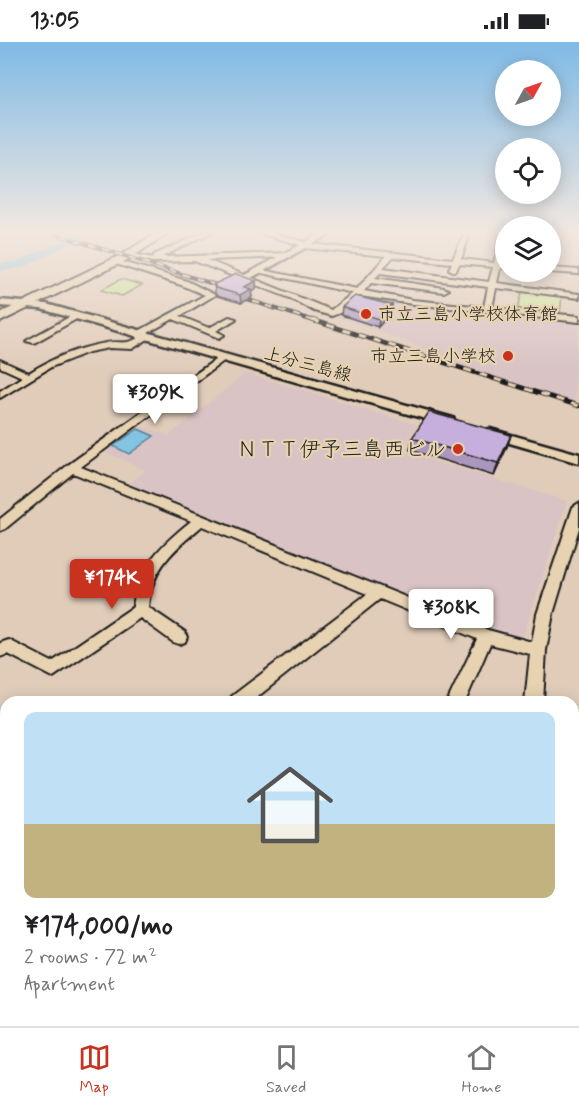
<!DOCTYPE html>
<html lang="en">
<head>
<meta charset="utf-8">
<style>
  body { margin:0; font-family:Mynerve,"Klee One",sans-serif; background:#f6f6f6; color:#202124; height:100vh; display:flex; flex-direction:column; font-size:22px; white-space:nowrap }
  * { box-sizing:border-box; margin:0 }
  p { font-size:20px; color:#757577 }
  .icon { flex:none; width:33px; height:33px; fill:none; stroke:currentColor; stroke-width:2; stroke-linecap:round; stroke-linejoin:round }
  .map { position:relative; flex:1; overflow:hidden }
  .sheet { position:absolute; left:0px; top:654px; width:579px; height:330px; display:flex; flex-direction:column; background:#fff; border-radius:18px 18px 0 0; box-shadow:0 3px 15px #0003 }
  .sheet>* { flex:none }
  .needle { width:39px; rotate:50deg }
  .controls { position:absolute; left:495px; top:18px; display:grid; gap:12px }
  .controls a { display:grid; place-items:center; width:66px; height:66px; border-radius:50%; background:#fff; box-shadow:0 3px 15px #0003; font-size:30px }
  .price { position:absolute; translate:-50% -51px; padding:0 14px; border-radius:6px; background:#fff; color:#222; font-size:20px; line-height:39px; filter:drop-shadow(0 2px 3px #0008) }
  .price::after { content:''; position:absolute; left:50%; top:36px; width:18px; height:14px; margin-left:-9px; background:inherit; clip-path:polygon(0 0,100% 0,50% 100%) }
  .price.current { background:#c8321e; color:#fff }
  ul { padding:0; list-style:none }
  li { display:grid; align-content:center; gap:12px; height:318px; padding:0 24px }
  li+li { border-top:2px solid #e0e0e0 }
  li span { display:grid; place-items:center; height:186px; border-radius:12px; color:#555 }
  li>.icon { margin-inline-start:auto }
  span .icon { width:108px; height:108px; fill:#fffc; stroke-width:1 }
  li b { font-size:26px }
  .status { display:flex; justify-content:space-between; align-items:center; height:42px; padding:0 30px; background:#fff; direction:ltr }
  .status svg { height:16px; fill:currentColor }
  .dock { display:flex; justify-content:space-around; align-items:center; height:84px; border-top:2px solid #e0e0e0; background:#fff; font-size:16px; color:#757577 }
  .dock a { display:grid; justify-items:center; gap:3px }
  .dock .current { color:#c8321e }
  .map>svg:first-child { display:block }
  .built { fill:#d9c3c4 }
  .green { fill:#cee399; stroke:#75805a; stroke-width:1.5 }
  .water { fill:#82c4e2; stroke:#598193; stroke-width:1.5 }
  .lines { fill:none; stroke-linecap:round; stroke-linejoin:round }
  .river { fill:#82c4e2; fill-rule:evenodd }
  .minor-casing { stroke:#1c1c1c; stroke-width:4 }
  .major-casing { stroke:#1c1c1c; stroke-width:5 }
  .highway-casing { stroke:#1c1c1c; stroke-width:4 }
  .minor { fill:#e7d3b1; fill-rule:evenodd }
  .major { fill:#e7d3b1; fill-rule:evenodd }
  .highway { fill:#e7d3b1; fill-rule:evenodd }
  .rail-far1-casing { stroke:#1c1c1c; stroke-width:4 }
  .rail-casing { stroke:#1c1c1c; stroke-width:4.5 }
  .rail-far1 { stroke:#e7d3b1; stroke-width:2; stroke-dasharray:7; stroke-linecap:butt }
  .rail { stroke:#e7d3b1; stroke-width:3; stroke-dasharray:8; stroke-linecap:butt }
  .wall { fill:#ab96be; stroke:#1c1c1c; stroke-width:1.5 }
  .shaded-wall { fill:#8b7a9b; stroke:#1c1c1c; stroke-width:1.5 }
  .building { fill:#c7afdd; stroke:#1c1c1c; stroke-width:1.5 }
  .poi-dot { fill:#c8321e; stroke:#e7d3b1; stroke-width:2 }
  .labels { text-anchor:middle; stroke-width:4.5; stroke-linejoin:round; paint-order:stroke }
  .far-poi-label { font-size:18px; fill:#1c1c1c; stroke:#e7d3b1; text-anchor:start }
  .far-street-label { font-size:18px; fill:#1c1c1c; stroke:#e7d3b1 }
  .poi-label { font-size:21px; fill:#1c1c1c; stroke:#e7d3b1; text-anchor:end }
</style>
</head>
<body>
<div class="status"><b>13:05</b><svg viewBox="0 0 49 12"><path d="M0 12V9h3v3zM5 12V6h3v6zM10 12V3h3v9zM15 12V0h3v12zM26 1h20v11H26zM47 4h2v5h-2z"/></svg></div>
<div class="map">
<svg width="579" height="984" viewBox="0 0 579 984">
  <rect width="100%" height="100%" fill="#e1ccba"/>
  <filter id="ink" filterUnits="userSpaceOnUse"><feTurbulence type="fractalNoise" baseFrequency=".0167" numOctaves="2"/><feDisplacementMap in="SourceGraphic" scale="12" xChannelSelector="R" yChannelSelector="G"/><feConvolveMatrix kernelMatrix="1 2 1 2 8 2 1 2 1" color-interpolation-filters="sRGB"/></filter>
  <g filter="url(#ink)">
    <path class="built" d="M 358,255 L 411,263 L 576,278 L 578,280 L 574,361 L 467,325 L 414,302 L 337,275 Z
      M 245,331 L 417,383 L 401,409 L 567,459 L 520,604 L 129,443 L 145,428 L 101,408 L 137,383 L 169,394 Z"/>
    <path class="green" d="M 121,237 L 142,243 L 122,254 L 101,248 Z
      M 523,247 L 562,253 L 560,273 L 521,269 L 518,267 Z"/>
    <path class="water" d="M 138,387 L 154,394 L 129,412 L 113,404 Z"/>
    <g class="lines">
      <path class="river" d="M 80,190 L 93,190 L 24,225 L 0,229 L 0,221 L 17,220 Z"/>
      <g class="minor-casing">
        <path id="minor" d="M 204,190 L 212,190 L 162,215 L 291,211 L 291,215 L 288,215 L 207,218 L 331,268 L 353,251 L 253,229 L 257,227 L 357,247 L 386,214 L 304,206 L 301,203 L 255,190 L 266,190 L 309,201 L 310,202 L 453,217 L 463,194 L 466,192 L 469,194 L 461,217 L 494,221 L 501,190 L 506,190 L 501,221 L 506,222 L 506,226 L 500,226 L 497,241 L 579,252 L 579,256 L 496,246 L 492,266 L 579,274 L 579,280 L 413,262 L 360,254 L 342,270 L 332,274 L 314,269 L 290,256 L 194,219 L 153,220 L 124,213 L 128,211 L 154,216 L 154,213 ZM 393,215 L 452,221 L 449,227 L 453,229 L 456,229 L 459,222 L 493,225 L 489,240 L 383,226 ZM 380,231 L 488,245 L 484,265 L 413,258 L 364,249 L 371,241 L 444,250 L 448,248 L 444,246 L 375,236 Z
          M 571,190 L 579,190 L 579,192 L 572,191 Z
          M 113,217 L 187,239 L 215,253 L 180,274 L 209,286 L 229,275 L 236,277 L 216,289 L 224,293 L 219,296 L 173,277 L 146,292 L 150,295 L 148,297 L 132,307 L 109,306 L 89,310 L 51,325 L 0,356 L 0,349 L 22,335 L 0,325 L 0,318 L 29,331 C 52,316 78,306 106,301 C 120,298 124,304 138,296 L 133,293 L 135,291 L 205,253 L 181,243 L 113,221 Z
          M 550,226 L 579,228 L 579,232 L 547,230 L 550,230 Z
          M 73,273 L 80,275 L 34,301 L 26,299 Z
          M 222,313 L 225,314 L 225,318 L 81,425 L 488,588 L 532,600 L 537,572 L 573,465 L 579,461 L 579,486 L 553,572 L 546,608 L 543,660 L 525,660 L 530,612 L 490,602 L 465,660 L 447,660 L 477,597 L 380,557 L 251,660 L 229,660 L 232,654 L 367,552 L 202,484 C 173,509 152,525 148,565 L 185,590 L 187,595 L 185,600 L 179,602 L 173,600 L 140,576 L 53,635 L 8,612 L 0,615 L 0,601 L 9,598 L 52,620 L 133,565 C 138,525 161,503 191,479 L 73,431 L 5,487 L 0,489 L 0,477 L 68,423 Z
          M 0,741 L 6,743 L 6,763 L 0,761 Z
          M 6,797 L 6,821 L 0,823 L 0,799 Z
          M 0,861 L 6,863 L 6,885 L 0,883 Z
          M 195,978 L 219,978 L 221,984 L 197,984 Z"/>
      </g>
      <g class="major-casing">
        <path id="major" d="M 324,190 L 334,190 L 249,237 L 241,235 Z
          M 0,258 L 46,262 L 453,376 L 455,379 L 448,383 L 443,382 L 41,267 L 0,264 Z
          M 490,387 L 579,412 L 579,421 L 485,394 L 483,391 L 485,388 Z"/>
      </g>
      <g class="highway-casing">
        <path id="highway" d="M 158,190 L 170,190 L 129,217 L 0,280 L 0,271 L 121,213 Z
          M 0,772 L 6,773 L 6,803 L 0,800 Z
          M 0,816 L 6,818 L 6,849 L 0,847 Z
          M 333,978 L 381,978 L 384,984 L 336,984 Z
          M 487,978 L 536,978 L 539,984 L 490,984 Z"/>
      </g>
      <use href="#minor" class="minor"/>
      <use href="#major" class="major"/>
      <use href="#highway" class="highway"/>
      <g class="rail-far1-casing">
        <path id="rail-far1" d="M 49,190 L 229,247
          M 240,255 L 317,280"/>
      </g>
      <g class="rail-casing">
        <path id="rail" d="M 312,278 L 579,364"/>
      </g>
      <use href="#rail-far1" class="rail-far1"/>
      <use href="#rail" class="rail"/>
    </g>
    <path class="wall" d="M 256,239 L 256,247 L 251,249 L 252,255 L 241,261 L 217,254 L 215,251 L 214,242 Z
      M 392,263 L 391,271 L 378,285 L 341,273 L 342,265 Z
      M 511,393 L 507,405 L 494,434 L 410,408 L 412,396 Z"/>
    <path class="shaded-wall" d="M 256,239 L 256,247 L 251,249 L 252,255 L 241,261 L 240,253 L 244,245 Z
      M 392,263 L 391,271 L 378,285 L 379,277 Z
      M 511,393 L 507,405 L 494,434 L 498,421 Z"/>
    <path class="building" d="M 236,232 L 256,239 L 244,245 L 251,247 L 240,253 L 216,246 L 214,242 Z
      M 355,254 L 392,263 L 379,277 L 342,265 Z
      M 429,370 L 511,393 L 498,421 L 412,396 Z"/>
  </g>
  <linearGradient id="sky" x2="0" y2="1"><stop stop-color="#7fbae6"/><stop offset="0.58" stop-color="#f2e8e0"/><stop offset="1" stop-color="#f2e8e0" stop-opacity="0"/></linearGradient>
  <rect width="579" height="328" fill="url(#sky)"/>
  <g class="poi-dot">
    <circle cx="366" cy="272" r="6"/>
    <circle cx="508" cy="314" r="6"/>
    <circle cx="458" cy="407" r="6"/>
  </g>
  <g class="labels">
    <g class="far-poi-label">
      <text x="378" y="278">市立三島小学校体育館</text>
      <text x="496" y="320" text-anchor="end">市立三島小学校</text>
    </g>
    <g class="far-street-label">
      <text transform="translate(308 322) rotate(15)" y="6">上分三島線</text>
    </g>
    <g class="poi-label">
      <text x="446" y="414">ＮＴＴ伊予三島西ビル</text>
    </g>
  </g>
</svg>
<div class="controls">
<a><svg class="needle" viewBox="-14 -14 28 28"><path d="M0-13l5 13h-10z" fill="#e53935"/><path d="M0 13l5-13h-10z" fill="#757577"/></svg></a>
<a><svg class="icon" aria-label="locate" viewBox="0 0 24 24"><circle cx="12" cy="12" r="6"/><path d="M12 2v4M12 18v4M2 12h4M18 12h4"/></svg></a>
<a><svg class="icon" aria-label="layers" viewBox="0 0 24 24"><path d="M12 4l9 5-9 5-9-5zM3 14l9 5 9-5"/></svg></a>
</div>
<b class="price" style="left:155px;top:383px">¥309K</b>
<b class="price current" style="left:112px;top:568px">¥174K</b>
<b class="price" style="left:451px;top:598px">¥308K</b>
<section class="sheet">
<ul>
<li><span style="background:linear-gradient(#bfe0f5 60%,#c2b280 0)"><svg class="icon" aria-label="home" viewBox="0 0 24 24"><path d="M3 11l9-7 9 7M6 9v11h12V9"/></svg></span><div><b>¥174,000/mo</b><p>2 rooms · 72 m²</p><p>Apartment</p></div></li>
</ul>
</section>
</div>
<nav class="dock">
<a class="current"><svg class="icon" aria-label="map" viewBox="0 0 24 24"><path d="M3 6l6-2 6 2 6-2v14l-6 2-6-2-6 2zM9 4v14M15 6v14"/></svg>Map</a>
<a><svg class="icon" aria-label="saved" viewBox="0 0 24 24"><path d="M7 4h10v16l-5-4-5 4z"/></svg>Saved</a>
<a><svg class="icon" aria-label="home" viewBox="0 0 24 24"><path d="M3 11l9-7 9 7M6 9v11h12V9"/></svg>Home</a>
</nav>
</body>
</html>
